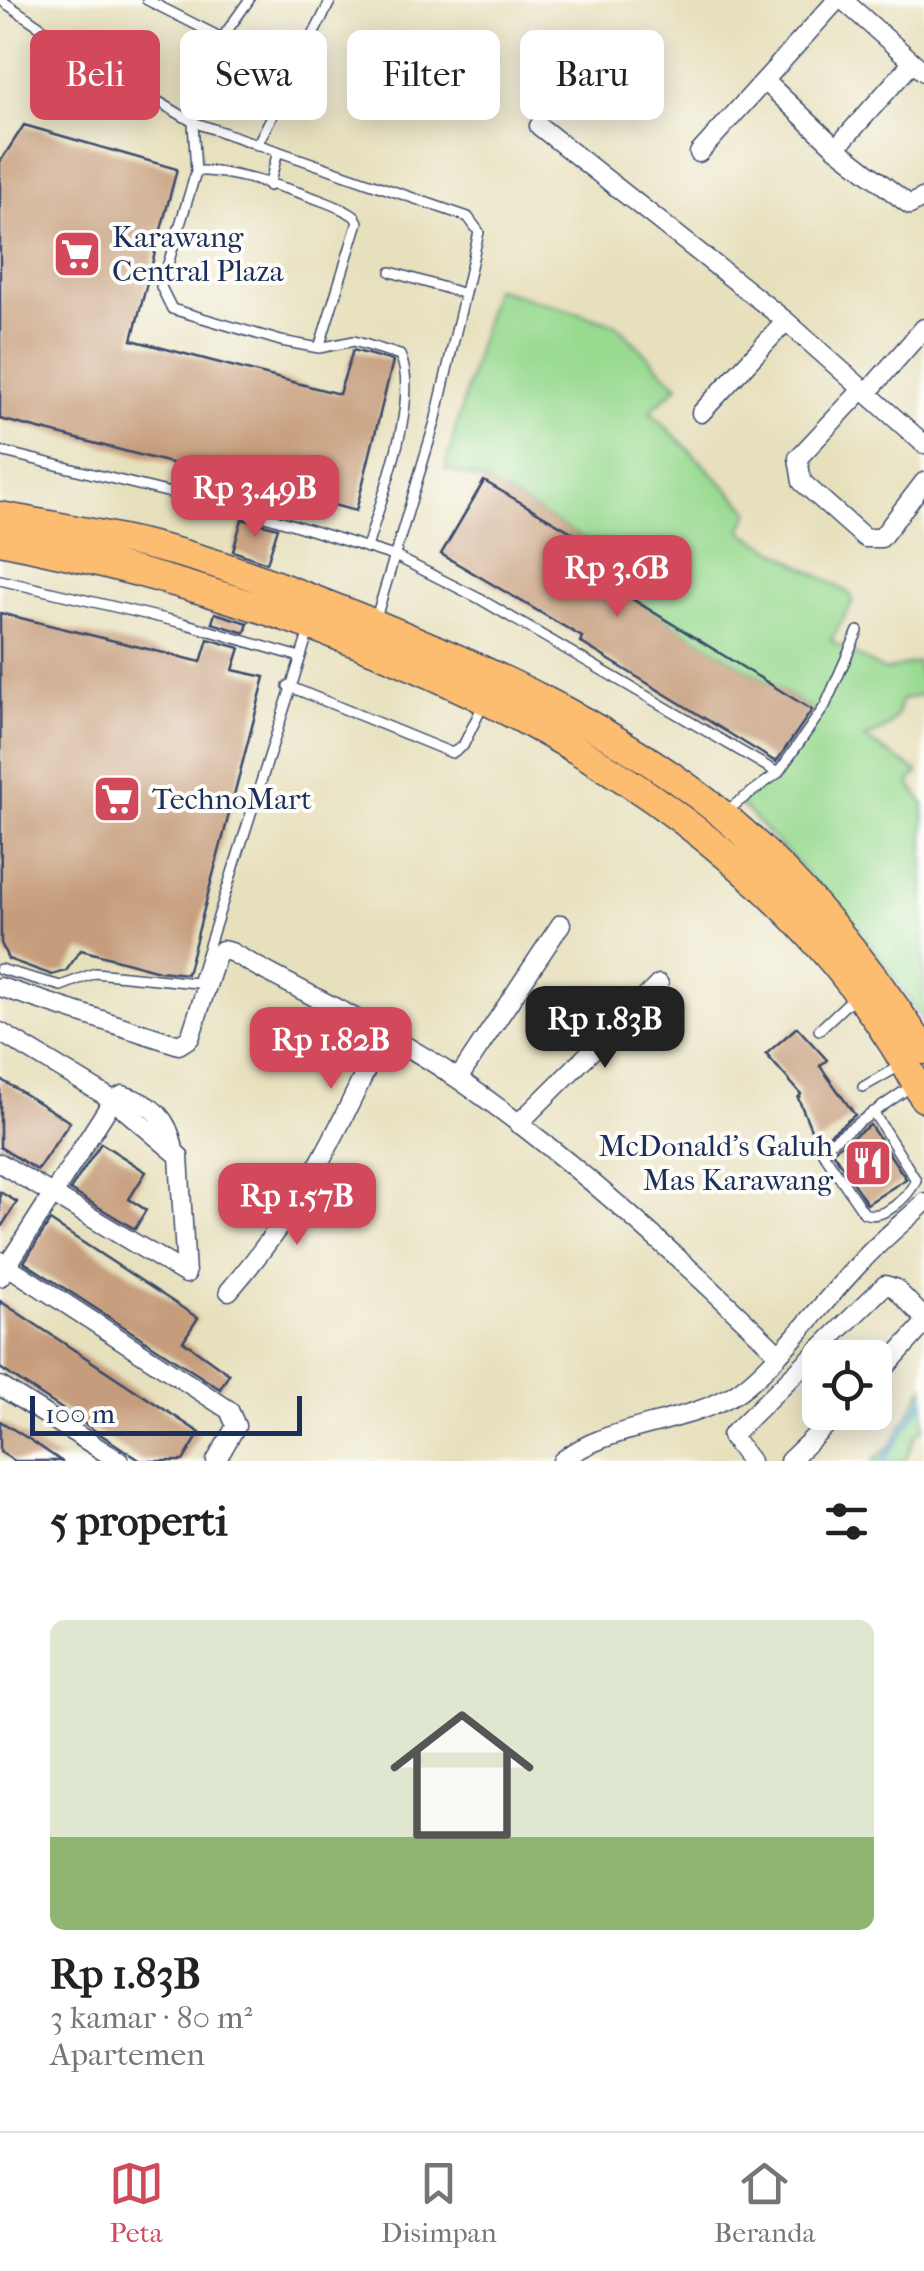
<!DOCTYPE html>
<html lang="id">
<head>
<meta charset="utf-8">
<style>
  body { margin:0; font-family:"IM FELL French Canon",serif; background:#f6f6f6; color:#222; height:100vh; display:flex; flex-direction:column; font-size:38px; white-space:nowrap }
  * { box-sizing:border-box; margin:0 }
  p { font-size:32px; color:#767676 }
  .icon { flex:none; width:55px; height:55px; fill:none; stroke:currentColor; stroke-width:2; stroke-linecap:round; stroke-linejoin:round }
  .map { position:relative; height:1461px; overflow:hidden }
  .details { display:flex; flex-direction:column; background:#fff; flex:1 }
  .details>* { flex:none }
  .top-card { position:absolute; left:30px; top:30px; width:865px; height:90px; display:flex; gap:20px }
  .fabs { position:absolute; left:802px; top:1340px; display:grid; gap:20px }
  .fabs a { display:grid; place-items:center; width:90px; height:90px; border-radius:15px; background:#fff; box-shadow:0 5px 25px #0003; font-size:50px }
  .scale { position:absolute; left:30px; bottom:25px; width:272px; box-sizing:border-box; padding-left:10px; border:5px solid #1b2f5e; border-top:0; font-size:28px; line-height:35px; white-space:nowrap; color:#1b2f5e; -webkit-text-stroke:8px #fdfcf7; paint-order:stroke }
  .price { position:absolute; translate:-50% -85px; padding:0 22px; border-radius:20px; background:#d1495b; color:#fff; font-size:32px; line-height:65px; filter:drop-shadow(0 2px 5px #0008) }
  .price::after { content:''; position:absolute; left:50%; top:60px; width:30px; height:22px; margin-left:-15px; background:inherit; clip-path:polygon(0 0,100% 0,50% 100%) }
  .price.selected { background:#222; color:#fff }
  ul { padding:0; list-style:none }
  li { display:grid; align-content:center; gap:20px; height:530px; padding:0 50px }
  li+li { border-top:2px solid #e0e0e0 }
  li span { display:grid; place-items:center; height:310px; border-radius:15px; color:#555 }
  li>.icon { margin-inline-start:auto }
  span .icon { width:180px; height:180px; fill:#fffc; stroke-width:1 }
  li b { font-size:42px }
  h2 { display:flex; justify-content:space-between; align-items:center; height:120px; padding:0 50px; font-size:42px }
  .pill { padding:0 35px; border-radius:15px; background:#fff; box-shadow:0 5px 25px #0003; font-size:35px; line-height:90px }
  .pill.selected { background:#d1495b; color:#fff }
  .tabs { display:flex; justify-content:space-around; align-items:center; height:140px; border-top:2px solid #e0e0e0; background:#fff; font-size:28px; color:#767676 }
  .tabs a { display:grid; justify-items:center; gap:5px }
  .tabs .selected { color:#d1495b }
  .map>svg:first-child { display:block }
  .green { fill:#99da91; stroke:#5a8478; stroke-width:2.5 }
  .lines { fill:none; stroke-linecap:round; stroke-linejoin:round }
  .stream { stroke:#54a2cd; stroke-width:5 }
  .building { fill:#c69d7b }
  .lane-casing { stroke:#3a4a6c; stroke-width:12 }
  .street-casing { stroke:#3a4a6c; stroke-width:21 }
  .primary-casing { stroke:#3a4a6c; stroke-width:31 }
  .lane { stroke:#fff; stroke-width:9 }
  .street { stroke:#fff; stroke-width:18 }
  .primary { stroke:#fcbd6f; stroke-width:28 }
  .labels { text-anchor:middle; stroke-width:8; stroke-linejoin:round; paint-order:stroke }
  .poi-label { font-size:30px; fill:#1b2f5e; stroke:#fdfcf7; text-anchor:start }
</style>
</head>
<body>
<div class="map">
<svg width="924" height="1461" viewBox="0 0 924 1461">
  <rect width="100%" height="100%" fill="#fdfcf7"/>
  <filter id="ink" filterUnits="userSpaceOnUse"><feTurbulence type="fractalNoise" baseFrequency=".01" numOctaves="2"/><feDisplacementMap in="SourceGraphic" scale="20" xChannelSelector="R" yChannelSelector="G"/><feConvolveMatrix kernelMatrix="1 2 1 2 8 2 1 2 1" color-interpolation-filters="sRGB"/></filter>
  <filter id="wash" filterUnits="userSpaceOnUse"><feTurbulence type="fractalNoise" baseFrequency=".0048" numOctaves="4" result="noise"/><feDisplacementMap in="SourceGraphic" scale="40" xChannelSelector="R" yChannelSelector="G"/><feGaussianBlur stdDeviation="2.25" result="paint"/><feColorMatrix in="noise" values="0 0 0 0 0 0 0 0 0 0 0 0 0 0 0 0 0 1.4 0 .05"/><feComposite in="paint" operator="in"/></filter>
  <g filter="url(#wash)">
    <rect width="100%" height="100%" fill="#e7e0bd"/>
    <path class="green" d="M 494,288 L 616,324 L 678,386 L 650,411 L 750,511 L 741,531 L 850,594 L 853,601 L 831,641 L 885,671 L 917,662 L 924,694 L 901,700 C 897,723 886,731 864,738 L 918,772 L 909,783 L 924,804 L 924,1022 L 860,929 L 738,802 L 778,773 L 819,714 L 595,576 L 608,553 L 484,481 L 445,469 Z
      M 924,1387 L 924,1430 L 917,1433 L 905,1461 L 873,1461 L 892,1444 Z"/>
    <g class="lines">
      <path class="stream" d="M 883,1461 L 924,1399"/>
    </g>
    <g id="blocks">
      <path class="building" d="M 24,125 L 177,169 L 132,340 L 339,394 L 353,350 L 393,361 L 356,511 L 288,493 L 282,513 L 246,503 L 252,484 L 0,419 L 0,162 Z
        M 484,481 L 609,554 L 595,576 L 812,710 L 776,762 L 580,642 L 582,637 L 441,554 Z
        M 242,519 L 278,528 L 267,563 L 233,551 Z
        M 0,613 L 201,662 L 208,639 L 240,648 L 233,670 L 265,677 L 187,974 L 159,971 L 81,950 L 66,971 L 52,975 L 8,959 L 1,943 Z
        M 215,613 L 248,623 L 245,633 L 212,623 Z
        M 797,1027 L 827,1060 L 820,1066 L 855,1115 L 817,1144 L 798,1098 L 801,1094 L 766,1054 Z
        M 0,1079 L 70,1122 L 37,1170 L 0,1147 Z
        M 870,1125 L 906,1179 L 867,1204 L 832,1151 Z
        M 101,1143 L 146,1172 L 129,1199 L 146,1210 L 135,1229 L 70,1190 Z
        M 0,1192 L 17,1202 L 0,1229 Z
        M 50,1221 L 198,1318 L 183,1341 L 229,1374 L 220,1389 L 24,1262 Z
        M 0,1301 L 200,1433 L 183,1461 L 141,1461 L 0,1368 Z
        M 0,1421 L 32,1441 L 61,1461 L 15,1461 L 0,1452 Z"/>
    </g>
  </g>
  <g filter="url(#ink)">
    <use href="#blocks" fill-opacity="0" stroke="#3a4a6c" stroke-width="2.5"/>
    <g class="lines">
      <g class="lane-casing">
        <path id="lane" d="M 1,0 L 95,64 L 193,122 L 468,217 L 479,232 L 435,422 L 375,621
          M 147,0 L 222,38 L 249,0
          M 193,122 L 196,172
          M 257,145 L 331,0
          M 269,186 L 278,151
          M 391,272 L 465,294
          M 319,348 L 358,222 L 355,217 C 337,201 218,165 196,172 L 161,287 L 172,309 L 281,341 L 319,348 L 354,341 L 400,355 C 421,400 380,500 367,548
          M 0,451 L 272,518 L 397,557 L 480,599 L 778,773
          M 0,580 L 183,623 L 300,657
          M 288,686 L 452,753 L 463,746 L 484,703
          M 726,811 L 778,773 L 825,706 L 858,631
          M 0,969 L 61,986 L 95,973 L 197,983 L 309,631
          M 819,1030 L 855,996
          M 863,1087 L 898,1067
          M 873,1112 L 916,1180 C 908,1197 884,1221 864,1213 L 822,1151 L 825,1146 L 910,1087"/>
      </g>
      <g class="street-casing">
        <path id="street" d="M 843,0 L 924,72
          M 766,82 L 836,148 L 903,200 L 910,205 L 924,197
          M 539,126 L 786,321 L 924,444
          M 836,148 L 912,63
          M 699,153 L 837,0
          M 862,390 L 798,458 L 802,482 L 865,538 L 881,538 L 924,482
          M 867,393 L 924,328
          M 701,413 L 786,321
          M 0,987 L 179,1045 L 190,1038 L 217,955 L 222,950 L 231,952 C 306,995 387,1030 458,1079 C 569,1155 681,1258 777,1352
          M 0,1032 L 113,1100 L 179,1156 L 186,1274 L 0,1163
          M 458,1079 L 561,924
          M 518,1124 L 659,984
          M 0,1261 L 229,1410 L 236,1426 L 216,1461
          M 0,1277 L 113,1100 L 123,1095 C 153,1104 169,1119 174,1150
          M 229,1291 C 303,1205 337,1135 383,1033
          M 875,1379 L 924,1324
          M 0,1386 L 119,1461
          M 562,1461 C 605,1425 682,1425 733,1395 C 771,1372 828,1295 862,1261 C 881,1240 904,1222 924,1203
          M 750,1461 L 731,1436 L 885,1285 L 895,1288 L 924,1318
          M 789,1461 L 840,1412"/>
      </g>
      <g class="primary-casing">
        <path id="primary" d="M 0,516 C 52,526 105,534 156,547 C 220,562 282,587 343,611 C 474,663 612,724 723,815 C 803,882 867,963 924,1050
          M 0,540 C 343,609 754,769 924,1098"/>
      </g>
      <use href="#lane" class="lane"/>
      <use href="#street" class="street"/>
      <use href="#primary" class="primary"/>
    </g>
  </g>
  <defs>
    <g id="supermarket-square" transform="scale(2.5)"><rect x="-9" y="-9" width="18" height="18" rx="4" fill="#d1495b" stroke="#fdfcf7"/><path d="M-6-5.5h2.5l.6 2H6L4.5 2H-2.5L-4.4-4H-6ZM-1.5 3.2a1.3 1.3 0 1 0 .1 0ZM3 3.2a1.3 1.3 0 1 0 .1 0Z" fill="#fff"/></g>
    <g id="restaurant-square" transform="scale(2.5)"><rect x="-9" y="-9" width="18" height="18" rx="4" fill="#d1495b" stroke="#fdfcf7"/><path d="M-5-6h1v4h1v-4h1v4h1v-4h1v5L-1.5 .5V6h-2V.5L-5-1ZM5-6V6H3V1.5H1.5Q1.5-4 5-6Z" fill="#fff"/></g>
  </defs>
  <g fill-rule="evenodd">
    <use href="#supermarket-square" x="77" y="254"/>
    <use href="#supermarket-square" x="117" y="799"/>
    <use href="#restaurant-square" x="868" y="1163"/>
  </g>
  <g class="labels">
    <g class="poi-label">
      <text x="112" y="247">Karawang<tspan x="112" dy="34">Central Plaza</tspan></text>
      <text x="152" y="809">TechnoMart</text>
      <text x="833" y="1156" text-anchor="end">McDonald's Galuh<tspan x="833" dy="34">Mas Karawang</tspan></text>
    </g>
  </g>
</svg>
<div class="fabs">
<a><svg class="icon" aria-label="locate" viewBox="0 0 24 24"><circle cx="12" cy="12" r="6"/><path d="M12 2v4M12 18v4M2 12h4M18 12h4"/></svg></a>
</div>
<div class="scale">100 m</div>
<b class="price" style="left:255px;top:540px">Rp 3.49B</b>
<b class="price" style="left:617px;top:620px">Rp 3.6B</b>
<b class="price selected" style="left:605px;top:1071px">Rp 1.83B</b>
<b class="price" style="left:331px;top:1092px">Rp 1.82B</b>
<b class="price" style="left:297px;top:1248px">Rp 1.57B</b>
<div class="top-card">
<a class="pill selected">Beli</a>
<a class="pill">Sewa</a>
<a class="pill">Filter</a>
<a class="pill">Baru</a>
</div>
</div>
<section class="details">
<h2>5 properti<svg class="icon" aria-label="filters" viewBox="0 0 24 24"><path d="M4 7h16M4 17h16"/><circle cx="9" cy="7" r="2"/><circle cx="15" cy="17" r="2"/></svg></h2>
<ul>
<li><span style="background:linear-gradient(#dfe7d0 70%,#8fb573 0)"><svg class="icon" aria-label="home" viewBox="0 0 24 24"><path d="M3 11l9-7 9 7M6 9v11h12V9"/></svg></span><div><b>Rp 1.83B</b><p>3 kamar · 80 m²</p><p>Apartemen</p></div></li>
</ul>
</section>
<nav class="tabs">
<a class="selected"><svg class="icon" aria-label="map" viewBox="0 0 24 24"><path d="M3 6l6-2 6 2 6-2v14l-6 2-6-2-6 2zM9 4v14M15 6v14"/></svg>Peta</a>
<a><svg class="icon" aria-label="saved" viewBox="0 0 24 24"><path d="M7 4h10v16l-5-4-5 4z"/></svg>Disimpan</a>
<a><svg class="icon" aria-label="home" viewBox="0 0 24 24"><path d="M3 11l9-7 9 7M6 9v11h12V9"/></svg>Beranda</a>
</nav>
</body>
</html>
